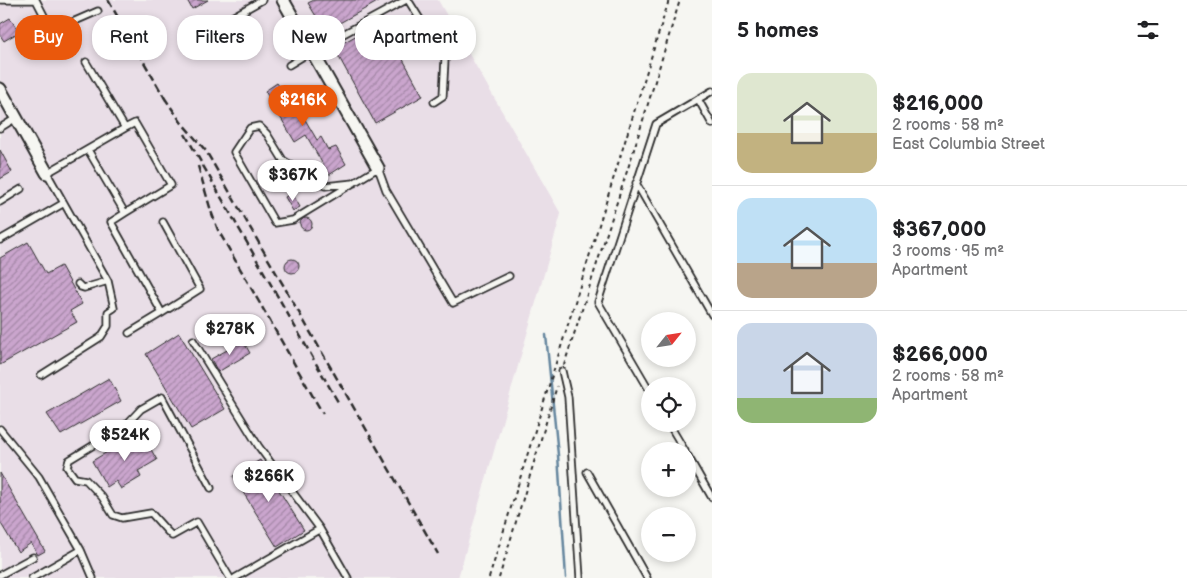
<!DOCTYPE html>
<html lang="en">
<head>
<meta charset="utf-8">
<style>
  body { margin:0; font-family:"Balsamiq Sans",sans-serif; background:#f6f6f6; color:#202124; height:100vh; display:flex; flex-direction:column; font-size:19px; white-space:nowrap }
  * { box-sizing:border-box; margin:0 }
  p { font-size:16px; color:#757577 }
  .icon { flex:none; width:28px; height:28px; fill:none; stroke:currentColor; stroke-width:2; stroke-linecap:round; stroke-linejoin:round }
  .map { position:relative; flex:1; overflow:hidden }
  .drawer { display:flex; flex-direction:column; background:#fff; width:475px }
  .drawer>* { flex:none }
  .guide { position:absolute; left:15px; top:15px; width:475px; height:45px; display:flex; gap:10px }
  .needle { width:32px; rotate:60deg }
  .buttons { position:absolute; left:641px; top:312px; display:grid; gap:10px }
  .buttons a { display:grid; place-items:center; width:55px; height:55px; border-radius:50%; background:#fff; box-shadow:0 2px 8px #0003; font-size:25px }
  .price { position:absolute; translate:-50% -42px; padding:0 11px; border-radius:18px; background:#fff; color:#222; font-size:16px; line-height:32px; filter:drop-shadow(0 1px 2px #0008) }
  .price::after { content:''; position:absolute; left:50%; top:30px; width:15px; height:11px; margin-left:-8px; background:inherit; clip-path:polygon(0 0,100% 0,50% 100%) }
  .price.selected { background:#ea580c; color:#fff }
  ul { padding:0; list-style:none }
  li { display:flex; align-items:center; gap:15px; height:125px; padding:0 25px }
  li+li { border-top:1px solid #e0e0e0 }
  li span { display:grid; place-items:center; flex:none; width:140px; height:100px; border-radius:15px; color:#555 }
  li>.icon { margin-inline-start:auto }
  span .icon { width:60px; height:60px; fill:#fffc; stroke-width:1 }
  li b { font-size:21px }
  h2 { display:flex; justify-content:space-between; align-items:center; height:60px; padding:0 25px; font-size:21px }
  .chip { padding:0 18px; border-radius:20px; background:#fff; box-shadow:0 2px 8px #0003; font-size:18px; line-height:45px }
  .chip.selected { background:#ea580c; color:#fff }
  main { display:flex; flex:1; min-height:0 }
  .map>svg:first-child { display:block }
  .built { fill:#e9dee7 }
  .lines { fill:none; stroke-linecap:round; stroke-linejoin:round }
  .stream { stroke:#65869e; stroke-width:2.5 }
  .building { fill:url(#building-hatch); stroke:#2b2b2b }
  .lane-casing { stroke:#2b2b2b; stroke-width:9 }
  .street-casing { stroke:#2b2b2b; stroke-width:15 }
  .path { stroke:#2b2b2b; stroke-width:2; stroke-dasharray:4 4; stroke-linecap:butt }
  .lane { stroke:#f6f6f2; stroke-width:5.5 }
  .street { stroke:#f6f6f2; stroke-width:11 }
  .rail { stroke:#2b2b2b; stroke-width:2.5; stroke-dasharray:8 4; stroke-linecap:butt }
</style>
</head>
<body>
<main>
<div class="map">
<svg width="712" height="578" viewBox="0 0 712 578">
  <defs>
    <pattern id="building-hatch" width="6" height="6" patternUnits="userSpaceOnUse" patternTransform="scale(1.25)"><rect width="6" height="6" fill="#caa5cd"/><path d="M-1 1l2-2M0 6l6-6M5 7l2-2" fill="none" stroke="#a487a7"/></pattern>
  </defs>
  <rect width="100%" height="100%" fill="#f6f6f2"/>
  <filter id="ink" filterUnits="userSpaceOnUse"><feTurbulence type="fractalNoise" baseFrequency=".02" numOctaves="2"/><feDisplacementMap in="SourceGraphic" scale="10" xChannelSelector="R" yChannelSelector="G"/><feConvolveMatrix kernelMatrix="1 2 1 2 8 2 1 2 1" color-interpolation-filters="sRGB"/></filter>
  <g filter="url(#ink)">
    <path class="built" d="M 0,0 L 438,0 L 561,214 L 458,578 L 0,578 Z"/>
    <g class="lines">
      <path class="stream" d="M 546,335 L 558,455 L 566,578"/>
    </g>
    <path class="building" d="M 187,0 L 208,0 L 192,9 Z
      M 314,0 L 381,0 L 325,31 L 308,3 Z
      M 10,18 L 19,32 L 4,41 L 0,35 L 0,24 Z
      M 382,21 L 423,96 L 375,123 L 334,48 Z
      M 277,83 L 280,87 L 286,87 L 317,140 L 321,137 L 328,150 L 336,147 L 346,164 L 329,175 L 306,135 L 295,142 L 265,91 Z
      M 0,150 L 12,172 L 0,179 Z
      M 292,193 L 300,207 L 293,211 L 285,197 Z
      M300 224a6 6 0 1 1 12 0a6 6 0 1 1-12 0Z
      M 28,242 L 46,274 L 61,266 L 82,304 L 70,311 L 77,322 L 0,365 L 0,258 Z
      M285 266a7 7 0 1 1 14 0a7 7 0 1 1-14 0Z
      M 179,333 L 225,409 L 191,429 L 146,354 Z
      M 243,341 L 250,353 L 218,372 L 211,359 Z
      M 109,378 L 121,401 L 61,435 L 47,414 Z
      M 141,432 L 157,460 L 138,471 L 141,477 L 121,489 L 116,481 L 107,487 L 92,461 Z
      M 260,460 L 304,530 L 277,547 L 233,476 Z
      M 0,473 L 45,551 L 38,555 L 31,543 L 18,552 L 0,522 Z"/>
    <g class="lines">
      <g class="lane-casing">
        <path id="lane" d="M 0,0 L 36,0
          M 36,0 L 52,31 L 44,34
          M 408,0 L 445,59 L 443,96 L 434,102
          M 52,31 L 98,11
          M 204,33 L 262,0
          M 289,65 L 312,51 L 406,0
          M 698,99 L 712,124
          M 0,128 L 16,118
          M 125,128 L 135,123 L 171,185 L 125,213
          M 88,150 L 125,213 L 111,222 L 162,313 L 200,289 L 163,222
          M 354,183 L 325,186 L 283,160 L 267,134 L 259,126 L 250,128 L 234,152 L 275,223 L 293,220 L 378,168 L 386,190 L 453,303 L 509,276
          M 636,183 L 712,315
          M 0,202 L 21,189
          M 0,240 L 64,203
          M 78,284 L 81,287 L 84,288 L 108,281
          M 129,333 L 162,313
          M 193,340 L 259,447 L 320,529 L 235,578
          M 562,371 L 568,397 L 580,578
          M 41,375 L 101,337 L 108,326 L 108,312 L 114,308 L 108,281 L 47,173 L 125,128 L 86,62
          M 650,391 L 598,302 L 656,124 L 712,91
          M 669,424 L 685,451
          M 0,429 L 39,477 L 81,550 L 32,578
          M 688,456 L 712,498
          M 587,472 L 647,578
          M 211,488 L 162,397 L 141,409 L 125,426 L 69,460 L 67,467 L 75,478 L 86,480 L 102,497 L 113,515 L 122,518 L 151,513 L 167,531 L 172,536 L 197,522 L 230,578
          M 320,529 L 348,578
          M 81,550 L 93,578
          M 0,575 L 33,557"/>
      </g>
      <g class="street-casing">
        <path id="street" d="M 283,0 L 378,168
          M 0,89 L 47,173"/>
      </g>
      <path class="path" d="M 564,365 L 631,159 L 680,0
        M 489,578 L 669,0
        M 499,578 L 557,386"/>
      <use href="#lane" class="lane"/>
      <use href="#street" class="street"/>
      <path class="rail" d="M 108,0 L 167,102
        M 164,97 L 181,122 L 206,151 L 438,554
        M 185,134 L 338,402
        M 198,166 L 211,211 L 218,230 L 323,414"/>
    </g>
  </g>
</svg>
<div class="buttons">
<a><svg class="needle" viewBox="-14 -14 28 28"><path d="M0-13l5 13h-10z" fill="#e53935"/><path d="M0 13l5-13h-10z" fill="#757577"/></svg></a>
<a><svg class="icon" aria-label="locate" viewBox="0 0 24 24"><circle cx="12" cy="12" r="6"/><path d="M12 2v4M12 18v4M2 12h4M18 12h4"/></svg></a>
<a>+</a>
<a>−</a>
</div>
<b class="price selected" style="left:303px;top:127px">$216K</b>
<b class="price" style="left:293px;top:202px">$367K</b>
<b class="price" style="left:230px;top:356px">$278K</b>
<b class="price" style="left:125px;top:462px">$524K</b>
<b class="price" style="left:269px;top:503px">$266K</b>
<div class="guide">
<a class="chip selected">Buy</a>
<a class="chip">Rent</a>
<a class="chip">Filters</a>
<a class="chip">New</a>
<a class="chip">Apartment</a>
</div>
</div>
<section class="drawer">
<h2>5 homes<svg class="icon" aria-label="filters" viewBox="0 0 24 24"><path d="M4 7h16M4 17h16"/><circle cx="9" cy="7" r="2"/><circle cx="15" cy="17" r="2"/></svg></h2>
<ul>
<li><span style="background:linear-gradient(#dfe7d0 60%,#c2b280 0)"><svg class="icon" aria-label="home" viewBox="0 0 24 24"><path d="M3 11l9-7 9 7M6 9v11h12V9"/></svg></span><div><b>$216,000</b><p>2 rooms · 58 m²</p><p>East Columbia Street</p></div></li>
<li><span style="background:linear-gradient(#bfe0f5 65%,#b9a48a 0)"><svg class="icon" aria-label="home" viewBox="0 0 24 24"><path d="M3 11l9-7 9 7M6 9v11h12V9"/></svg></span><div><b>$367,000</b><p>3 rooms · 95 m²</p><p>Apartment</p></div></li>
<li><span style="background:linear-gradient(#c9d6e8 75%,#8fb573 0)"><svg class="icon" aria-label="home" viewBox="0 0 24 24"><path d="M3 11l9-7 9 7M6 9v11h12V9"/></svg></span><div><b>$266,000</b><p>2 rooms · 58 m²</p><p>Apartment</p></div></li>
</ul>
</section>
</main>
</body>
</html>
